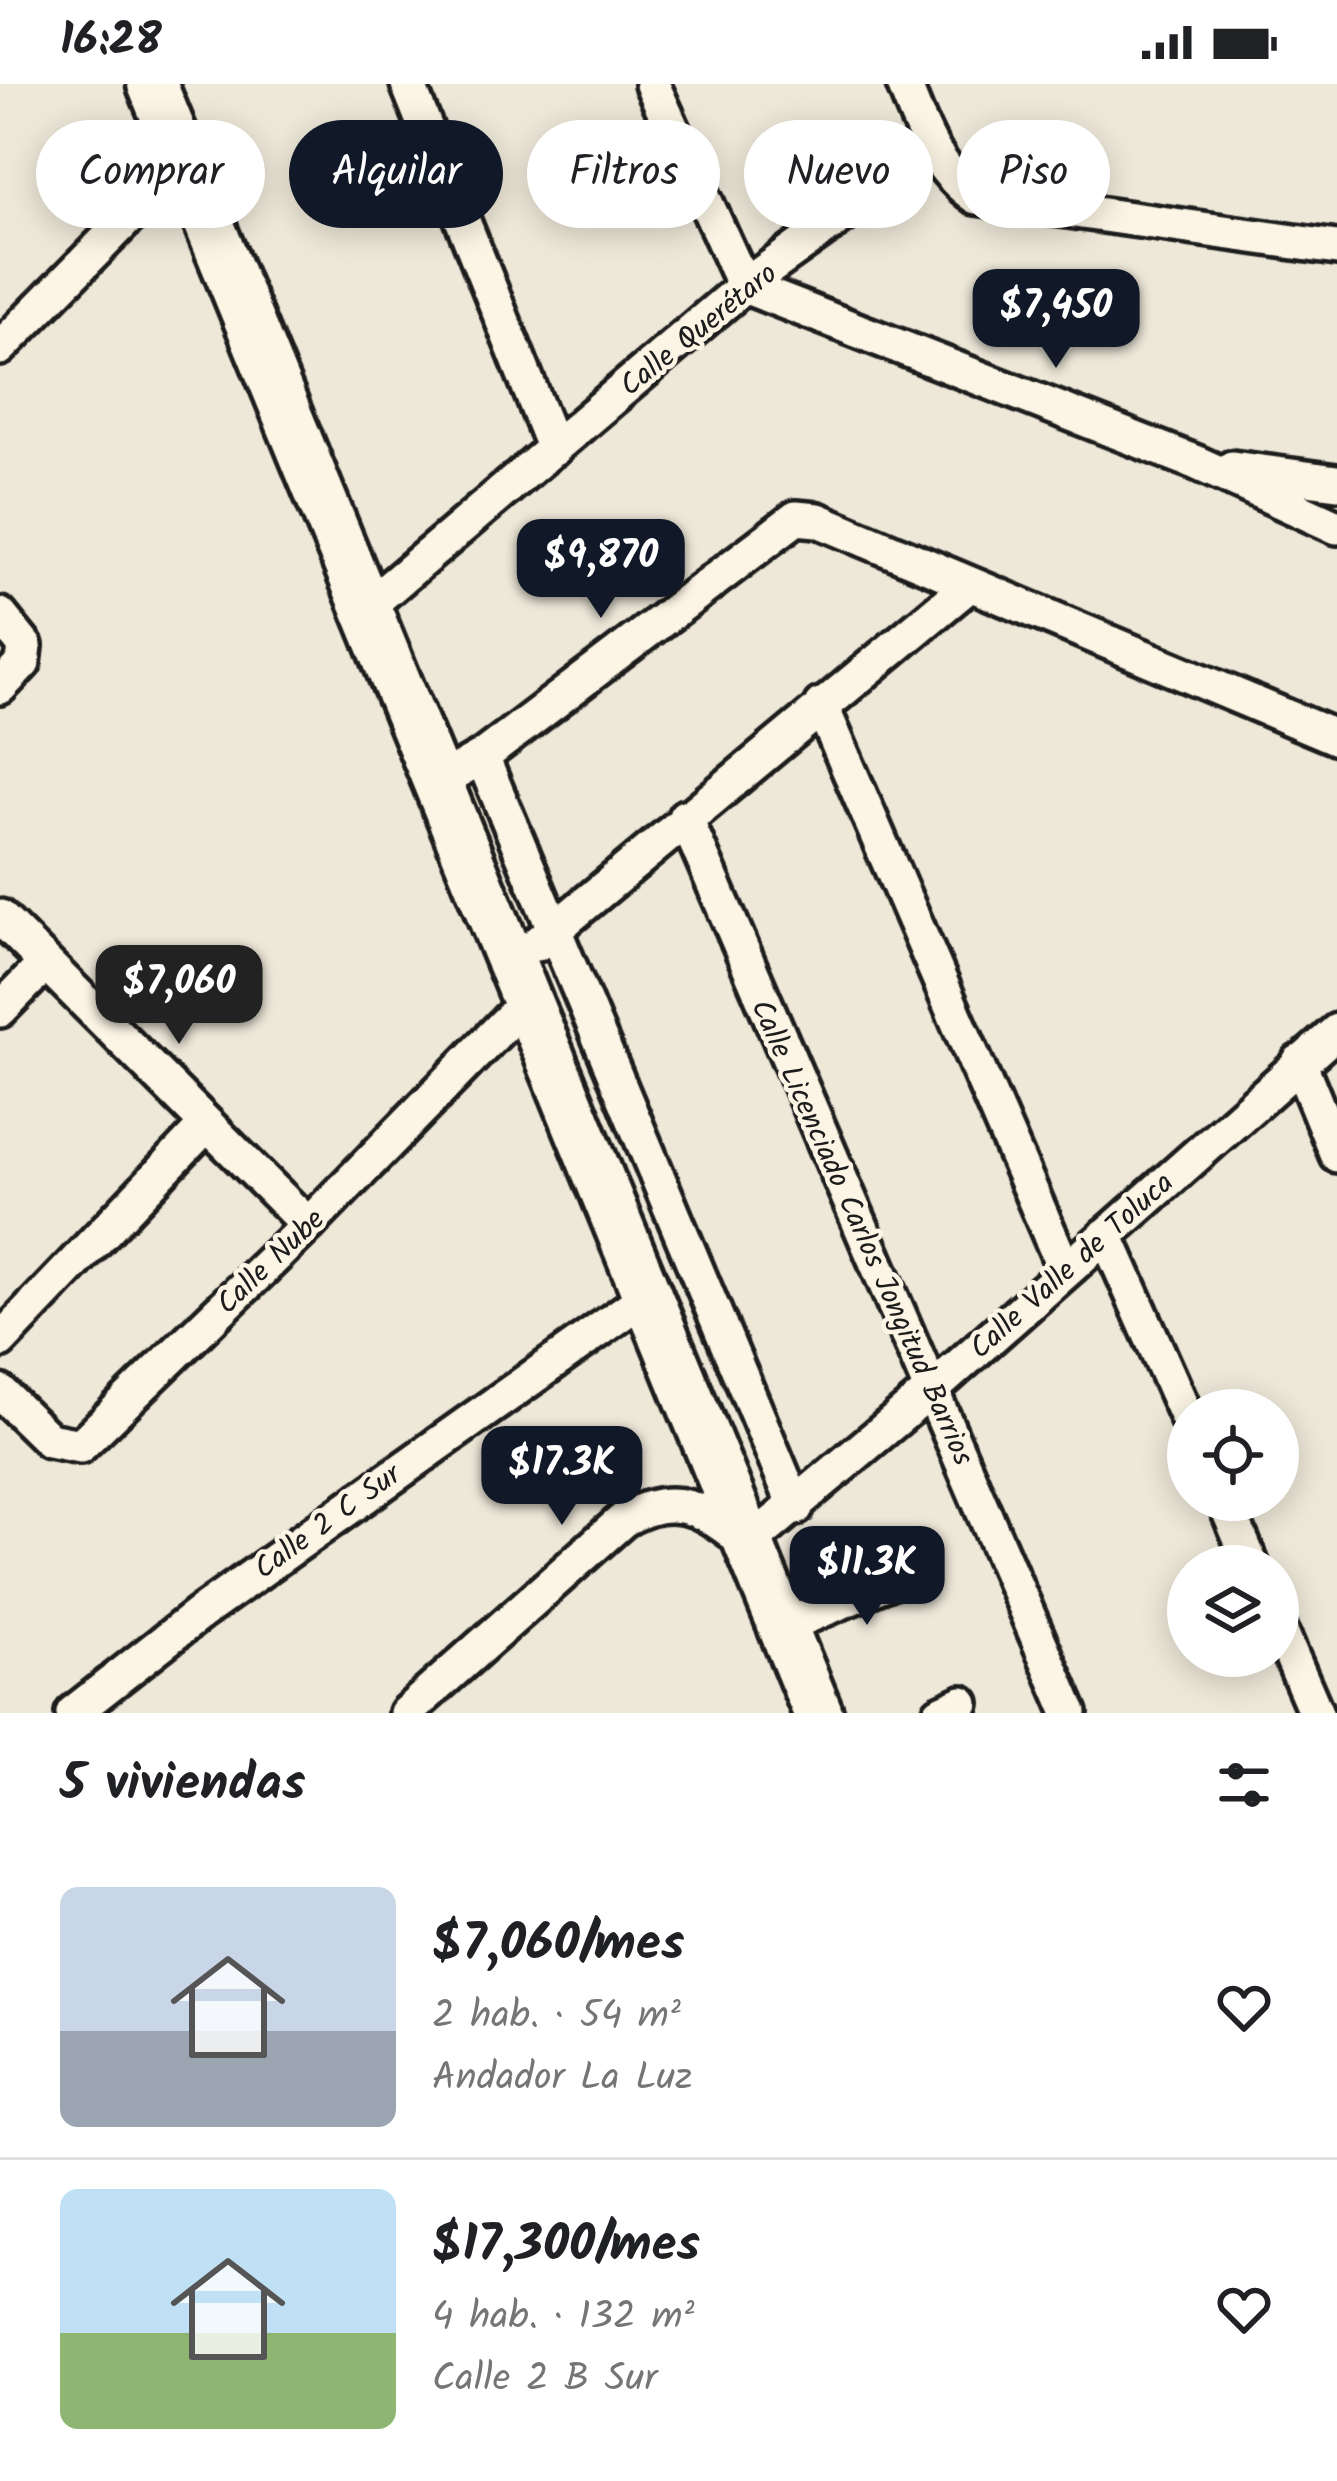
<!DOCTYPE html>
<html lang="es">
<head>
<meta charset="utf-8">
<style>
  body { margin:0; font-family:Kalam,sans-serif; background:#f6f6f6; color:#202124; height:100vh; display:flex; flex-direction:column; font-size:45px; white-space:nowrap }
  * { box-sizing:border-box; margin:0 }
  p { font-size:39px; color:#757577 }
  .icon { flex:none; width:66px; height:66px; fill:none; stroke:currentColor; stroke-width:2; stroke-linecap:round; stroke-linejoin:round }
  .map { position:relative; height:1629px; overflow:hidden }
  .drawer { display:flex; flex-direction:column; background:#fff; flex:1 }
  .drawer>* { flex:none }
  .banner { position:absolute; left:36px; top:36px; width:1266px; height:108px; display:flex; gap:24px }
  .controls { position:absolute; left:1167px; top:1305px; display:grid; gap:24px }
  .controls a { display:grid; place-items:center; width:132px; height:132px; border-radius:50%; background:#fff; box-shadow:0 6px 30px #0003; font-size:60px }
  .price { position:absolute; translate:-50% -102px; padding:0 27px; border-radius:24px; background:#111827; color:#fff; font-size:39px; line-height:78px; filter:drop-shadow(0 3px 6px #0008) }
  .price::after { content:''; position:absolute; left:50%; top:72px; width:36px; height:27px; margin-left:-18px; background:inherit; clip-path:polygon(0 0,100% 0,50% 100%) }
  .price.selected { background:#222; color:#fff }
  ul { padding:0; list-style:none }
  li { display:flex; align-items:center; gap:36px; height:300px; padding:0 60px }
  li+li { border-top:3px solid #e0e0e0 }
  li span { display:grid; place-items:center; flex:none; width:336px; height:240px; border-radius:18px; color:#555 }
  li>.icon { margin-inline-start:auto }
  span .icon { width:144px; height:144px; fill:#fffc; stroke-width:1 }
  li b { font-size:51px }
  h2 { display:flex; justify-content:space-between; align-items:center; height:144px; padding:0 60px; font-size:51px }
  .pill { padding:0 42px; border-radius:54px; background:#fff; box-shadow:0 6px 30px #0003; font-size:42px; line-height:108px }
  .pill.selected { background:#111827; color:#fff }
  .status { display:flex; justify-content:space-between; align-items:center; height:84px; padding:0 60px; background:#fff; direction:ltr }
  .status svg { height:33px; fill:currentColor }
  .map>svg:first-child { display:block }
  .lines { fill:none; stroke-linecap:round; stroke-linejoin:round }
  .minor-casing { stroke:#1c1c1c; stroke-width:42 }
  .secondary-casing { stroke:#1c1c1c; stroke-width:57 }
  .minor { stroke:#fcf5e5; stroke-width:33 }
  .secondary { stroke:#fcf5e5; stroke-width:48 }
  .labels { text-anchor:middle; stroke-width:9; stroke-linejoin:round; paint-order:stroke }
  .street-label { font-size:30px; fill:#1c1c1c; stroke:#fcf5e5 }
</style>
</head>
<body>
<div class="status"><b>16:28</b><svg viewBox="0 0 49 12"><path d="M0 12V9h3v3zM5 12V6h3v6zM10 12V3h3v9zM15 12V0h3v12zM26 1h20v11H26zM47 4h2v5h-2z"/></svg></div>
<div class="map">
<svg width="1337" height="1629" viewBox="0 0 1337 1629">
  <rect width="100%" height="100%" fill="#eee8d9"/>
  <filter id="ink" filterUnits="userSpaceOnUse"><feTurbulence type="fractalNoise" baseFrequency=".00833" numOctaves="2"/><feDisplacementMap in="SourceGraphic" scale="24" xChannelSelector="R" yChannelSelector="G"/><feConvolveMatrix kernelMatrix="1 2 1 2 8 2 1 2 1" color-interpolation-filters="sRGB"/></filter>
  <g filter="url(#ink)">
    <g class="lines">
      <g class="minor-casing">
        <path id="minor" d="M 408,0 L 554,365
          M 652,0 L 744,202 L 1197,379 L 1337,443
          M 904,0 C 922,46 935,84 976,113 L 1337,164
          M 0,264 L 184,77
          M 1232,384 L 1337,398
          M 366,524 L 744,202 L 932,68
          M 0,531 L 25,562 L 23,579 L 0,603
          M 821,621 L 1065,1186
          M 482,673 L 796,1424
          M 438,698 L 482,673 L 796,434 L 818,436 L 1337,654
          M 685,733 L 1070,1629
          M 0,833 L 308,1141
          M 537,860 L 969,501
          M 0,926 L 46,879
          M 1299,978 L 1337,1071
          M 1106,1151 L 1188,1336
          M 0,1257 L 207,1040
          M 0,1308 L 49,1356 L 80,1362 L 308,1141 L 527,917
          M 1224,1416 L 1252,1482
          M 1278,1541 L 1316,1629
          M 782,1543 L 895,1495
          M 73,1629 L 199,1530 L 647,1212
          M 406,1629 L 623,1436 C 676,1405 704,1426 748,1460 L 934,1304 L 1337,947
          M 940,1629 L 962,1619"/>
      </g>
      <g class="secondary-casing">
        <path id="secondary" d="M 152,0 L 818,1629"/>
      </g>
      <use href="#minor" class="minor"/>
      <use href="#secondary" class="secondary"/>
    </g>
  </g>
  <g class="labels">
    <g class="street-label">
      <text transform="translate(698 245) rotate(-39)" y="10">Calle Querétaro</text>
      <text transform="translate(863 1148) rotate(66)" y="10">Calle Licenciado Carlos Jongitud Barrios</text>
      <text transform="translate(270 1177) rotate(-44)" y="10">Calle Nube</text>
      <text transform="translate(1071 1181) rotate(-42)" y="10">Calle Valle de Toluca</text>
      <text transform="translate(327 1437) rotate(-36)" y="10">Calle 2 C Sur</text>
    </g>
  </g>
</svg>
<div class="controls">
<a><svg class="icon" aria-label="locate" viewBox="0 0 24 24"><circle cx="12" cy="12" r="6"/><path d="M12 2v4M12 18v4M2 12h4M18 12h4"/></svg></a>
<a><svg class="icon" aria-label="layers" viewBox="0 0 24 24"><path d="M12 4l9 5-9 5-9-5zM3 14l9 5 9-5"/></svg></a>
</div>
<b class="price" style="left:1056px;top:287px">$7,450</b>
<b class="price" style="left:601px;top:537px">$9,870</b>
<b class="price selected" style="left:179px;top:963px">$7,060</b>
<b class="price" style="left:562px;top:1444px">$17.3K</b>
<b class="price" style="left:867px;top:1544px">$11.3K</b>
<div class="banner">
<a class="pill">Comprar</a>
<a class="pill selected">Alquilar</a>
<a class="pill">Filtros</a>
<a class="pill">Nuevo</a>
<a class="pill">Piso</a>
</div>
</div>
<section class="drawer">
<h2>5 viviendas<svg class="icon" aria-label="filters" viewBox="0 0 24 24"><path d="M4 7h16M4 17h16"/><circle cx="9" cy="7" r="2"/><circle cx="15" cy="17" r="2"/></svg></h2>
<ul>
<li><span style="background:linear-gradient(#c9d6e8 60%,#9aa5b1 0)"><svg class="icon" aria-label="home" viewBox="0 0 24 24"><path d="M3 11l9-7 9 7M6 9v11h12V9"/></svg></span><div><b>$7,060/mes</b><p>2 hab. · 54 m²</p><p>Andador La Luz</p></div><svg class="icon" aria-label="heart" viewBox="0 0 24 24"><path d="M12 20l-8-8c-3-5 5-10 8-4 3-6 11-1 8 4z"/></svg></li>
<li><span style="background:linear-gradient(#bfe0f5 60%,#8fb573 0)"><svg class="icon" aria-label="home" viewBox="0 0 24 24"><path d="M3 11l9-7 9 7M6 9v11h12V9"/></svg></span><div><b>$17,300/mes</b><p>4 hab. · 132 m²</p><p>Calle 2 B Sur</p></div><svg class="icon" aria-label="heart" viewBox="0 0 24 24"><path d="M12 20l-8-8c-3-5 5-10 8-4 3-6 11-1 8 4z"/></svg></li>
</ul>
</section>
</body>
</html>
